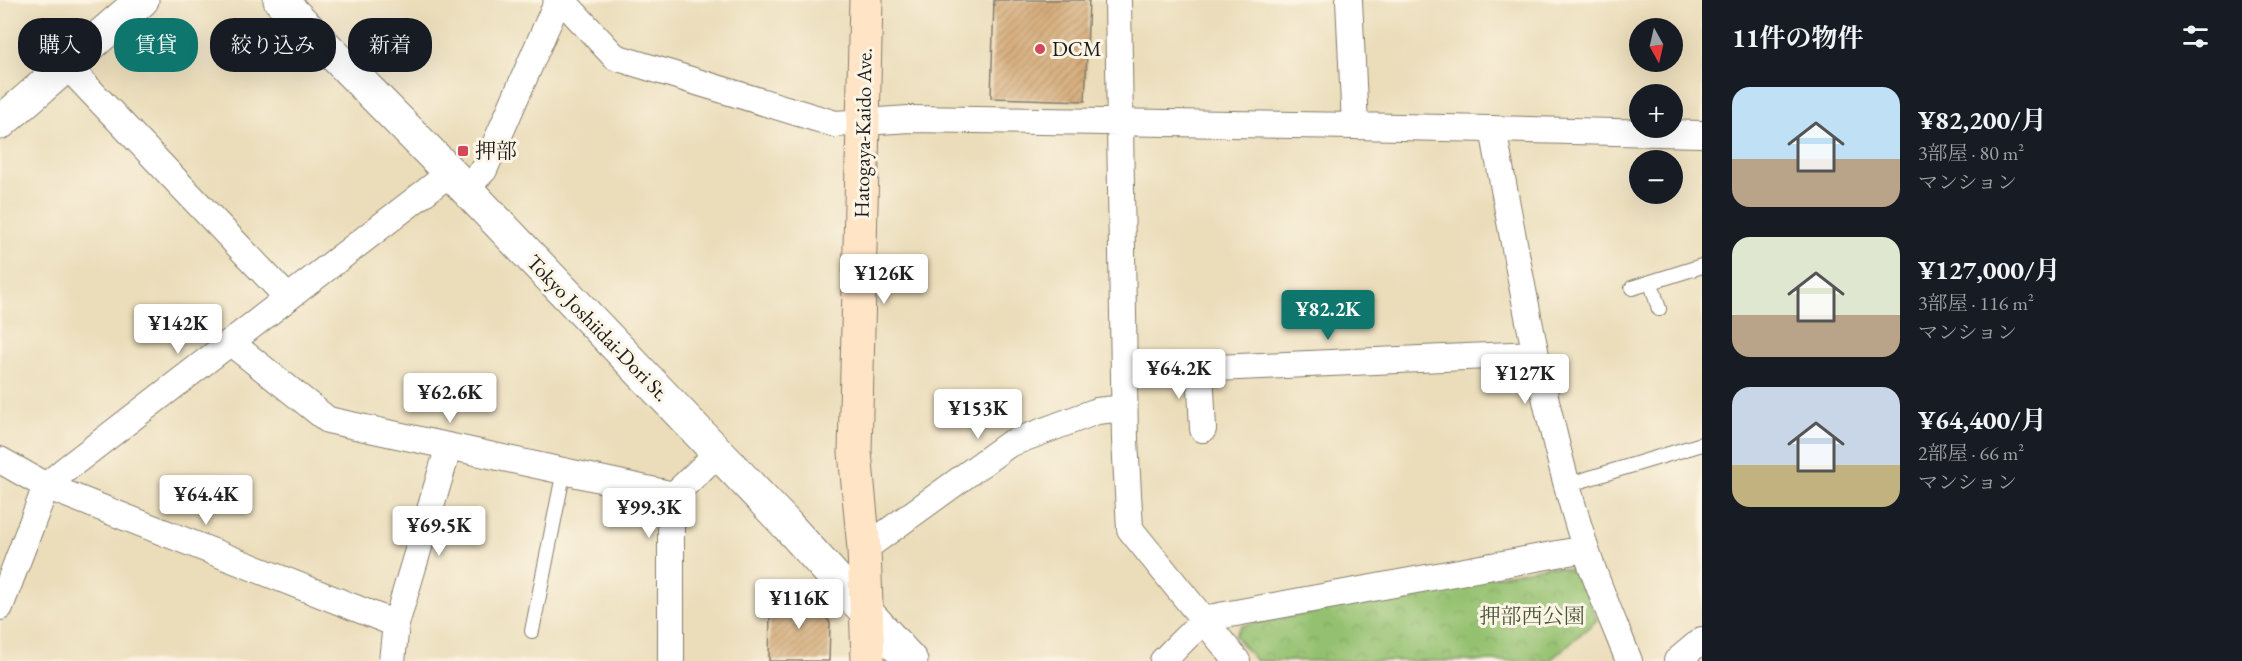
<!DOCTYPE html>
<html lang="ja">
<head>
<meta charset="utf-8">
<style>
  body { margin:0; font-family:"EB Garamond","Noto Serif JP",serif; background:#20242c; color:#f1f3f6; height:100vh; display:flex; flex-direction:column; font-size:22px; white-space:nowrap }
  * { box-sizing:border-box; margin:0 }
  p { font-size:20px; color:#9ea1a6 }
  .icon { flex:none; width:33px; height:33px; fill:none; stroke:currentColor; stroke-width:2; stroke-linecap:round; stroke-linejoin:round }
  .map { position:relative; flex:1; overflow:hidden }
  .sheet { display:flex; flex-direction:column; background:#171b24; width:540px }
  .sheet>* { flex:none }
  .top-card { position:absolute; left:18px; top:18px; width:570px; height:54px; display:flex; gap:12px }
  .needle { width:39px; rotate:172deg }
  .tools { position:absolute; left:1629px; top:18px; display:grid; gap:12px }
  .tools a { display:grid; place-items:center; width:54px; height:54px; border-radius:50%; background:#171b24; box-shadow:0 6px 24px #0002; font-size:30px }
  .price { position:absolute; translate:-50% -51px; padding:0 14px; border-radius:6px; background:#fff; color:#222; font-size:20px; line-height:39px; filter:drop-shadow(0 2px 3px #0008) }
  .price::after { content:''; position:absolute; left:50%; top:36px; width:18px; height:14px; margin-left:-9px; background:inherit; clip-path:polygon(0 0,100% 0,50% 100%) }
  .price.selected { background:#0f766e; color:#fff }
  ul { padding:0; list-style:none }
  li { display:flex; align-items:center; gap:18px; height:150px; padding:0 30px }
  li span { display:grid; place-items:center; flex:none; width:168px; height:120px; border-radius:18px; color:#555 }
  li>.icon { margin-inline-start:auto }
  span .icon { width:72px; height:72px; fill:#fffc; stroke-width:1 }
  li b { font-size:26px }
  h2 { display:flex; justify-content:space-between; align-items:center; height:72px; padding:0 30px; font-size:26px }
  .chip { padding:0 21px; border-radius:24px; background:#171b24; box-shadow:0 6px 24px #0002; font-size:21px; line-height:54px }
  .chip.selected { background:#0f766e; color:#fff }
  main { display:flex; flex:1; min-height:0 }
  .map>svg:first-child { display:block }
  .park { fill:url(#park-crowns); stroke:#586e46; stroke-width:1.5 }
  .building { fill:url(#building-hatch) }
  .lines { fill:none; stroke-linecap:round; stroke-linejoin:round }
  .service-casing { stroke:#847c6b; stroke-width:16 }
  .minor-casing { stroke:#847c6b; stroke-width:28 }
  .tertiary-casing { stroke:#847c6b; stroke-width:35 }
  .secondary-casing { stroke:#847c6b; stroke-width:35 }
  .service { stroke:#fff; stroke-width:14 }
  .minor { stroke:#fff; stroke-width:26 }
  .tertiary { stroke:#fff; stroke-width:33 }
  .secondary { stroke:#ffe4c6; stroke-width:33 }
  .poi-dot { fill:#d1495b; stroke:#fcf5e5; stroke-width:2 }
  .labels { text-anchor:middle; stroke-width:6; stroke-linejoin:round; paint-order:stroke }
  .poi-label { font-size:21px; fill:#1c1c1c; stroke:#fcf5e5; text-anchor:start }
  .street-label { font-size:21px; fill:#1c1c1c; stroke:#fcf5e5 }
  .park-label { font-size:21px; fill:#465639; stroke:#fcf5e5 }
</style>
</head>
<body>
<main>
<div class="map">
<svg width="1702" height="661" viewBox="0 0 1702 661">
  <defs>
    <pattern id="park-crowns" width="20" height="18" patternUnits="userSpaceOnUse" patternTransform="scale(1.5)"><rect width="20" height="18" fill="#94c16f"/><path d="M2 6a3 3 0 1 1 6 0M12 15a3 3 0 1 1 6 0" fill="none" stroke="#7fa560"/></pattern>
    <pattern id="building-hatch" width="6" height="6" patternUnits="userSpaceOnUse" patternTransform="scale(1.5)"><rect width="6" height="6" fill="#d5ab78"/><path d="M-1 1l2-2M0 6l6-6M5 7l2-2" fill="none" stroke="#ac8a62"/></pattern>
  </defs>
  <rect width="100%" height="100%" fill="#fcf5e5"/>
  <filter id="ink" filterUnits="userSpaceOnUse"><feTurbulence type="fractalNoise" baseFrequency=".0167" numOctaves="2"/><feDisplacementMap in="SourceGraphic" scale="12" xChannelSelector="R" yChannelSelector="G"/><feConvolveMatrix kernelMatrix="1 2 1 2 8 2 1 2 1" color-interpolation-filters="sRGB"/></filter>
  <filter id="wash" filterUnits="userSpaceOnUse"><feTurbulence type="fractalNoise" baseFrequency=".008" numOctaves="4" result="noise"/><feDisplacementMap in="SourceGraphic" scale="24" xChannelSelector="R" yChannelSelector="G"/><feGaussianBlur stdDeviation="1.35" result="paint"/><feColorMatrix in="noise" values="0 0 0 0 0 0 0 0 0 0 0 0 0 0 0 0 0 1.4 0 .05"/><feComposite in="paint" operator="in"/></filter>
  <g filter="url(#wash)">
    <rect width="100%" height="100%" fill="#ebddba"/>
    <path class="park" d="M 1549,566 L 1578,571 L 1597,620 L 1549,661 L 1256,661 L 1235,636 L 1241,626 Z"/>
    <g id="blocks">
      <path class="building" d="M 994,0 L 1089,0 L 1085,101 L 991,98 Z
        M 807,588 L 830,623 L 829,661 L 769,661 L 770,613 L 795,589 Z"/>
    </g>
  </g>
  <g filter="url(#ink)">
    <use href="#blocks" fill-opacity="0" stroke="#847c6b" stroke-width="1.5"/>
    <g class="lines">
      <g class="service-casing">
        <path id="service" d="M 1651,283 L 1659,309
          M 1632,288 L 1702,266
          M 1567,485 L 1702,444
          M 532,631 L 564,470"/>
      </g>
      <g class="minor-casing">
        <path id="minor" d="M 562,0 L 615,57 L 835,124 L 909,119 L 1355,126 L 1702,134
          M 1118,0 L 1125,440 L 1130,529 L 1237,661
          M 1349,0 L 1355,126
          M 67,66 L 288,298
          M 1493,129 C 1519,269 1542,410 1585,547 C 1597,585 1614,623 1629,661
          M 465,188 L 484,170 L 558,0
          M 230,342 L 328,420 L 674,495
          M 1200,369 L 1203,429
          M 1124,372 L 1535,354
          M 0,460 L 46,486 L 396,624
          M 864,549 L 1009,444 L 1097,411 L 1124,408
          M 0,607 L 46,486 L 66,469 L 450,173
          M 392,661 L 396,624 L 449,446
          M 671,661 L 671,513 L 674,495 L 718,453
          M 1163,661 C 1179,645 1193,627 1214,617 L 1585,549
          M 1677,661 L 1702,640"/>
      </g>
      <g class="tertiary-casing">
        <path id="tertiary" d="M 280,0 L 465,188 L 787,525 L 911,661
          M 0,123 L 142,0"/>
      </g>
      <g class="secondary-casing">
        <path id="secondary" d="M 866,0 L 855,452 L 864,549 L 868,661"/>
      </g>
      <use href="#service" class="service"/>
      <use href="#minor" class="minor"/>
      <use href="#tertiary" class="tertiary"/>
      <use href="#secondary" class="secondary"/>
    </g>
  </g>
  <g class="poi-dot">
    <circle cx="1040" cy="49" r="6"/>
    <rect x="457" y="145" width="12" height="12" rx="3"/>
  </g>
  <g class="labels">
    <g class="poi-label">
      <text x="1052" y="56">DCM</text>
      <text x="475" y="158">押部</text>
    </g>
    <g class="street-label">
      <text transform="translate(863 133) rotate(-89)" y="7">Hatogaya-Kaido Ave.</text>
      <text transform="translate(598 328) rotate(46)" y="7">Tokyo Joshiidai-Dori St.</text>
    </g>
    <g class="park-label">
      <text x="1532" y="623">押部西公園</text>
    </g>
  </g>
</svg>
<div class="tools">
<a><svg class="needle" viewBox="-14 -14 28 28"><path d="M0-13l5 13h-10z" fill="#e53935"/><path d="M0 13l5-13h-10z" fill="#9ea1a6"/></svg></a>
<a>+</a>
<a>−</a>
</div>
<b class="price" style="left:884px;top:305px">¥126K</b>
<b class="price selected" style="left:1328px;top:341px">¥82.2K</b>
<b class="price" style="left:178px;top:355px">¥142K</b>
<b class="price" style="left:1179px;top:400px">¥64.2K</b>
<b class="price" style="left:1525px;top:405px">¥127K</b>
<b class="price" style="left:450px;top:424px">¥62.6K</b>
<b class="price" style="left:978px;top:440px">¥153K</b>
<b class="price" style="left:206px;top:526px">¥64.4K</b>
<b class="price" style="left:649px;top:539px">¥99.3K</b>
<b class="price" style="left:439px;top:557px">¥69.5K</b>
<b class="price" style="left:799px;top:630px">¥116K</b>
<div class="top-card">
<a class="chip">購入</a>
<a class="chip selected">賃貸</a>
<a class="chip">絞り込み</a>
<a class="chip">新着</a>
</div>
</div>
<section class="sheet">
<h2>11件の物件<svg class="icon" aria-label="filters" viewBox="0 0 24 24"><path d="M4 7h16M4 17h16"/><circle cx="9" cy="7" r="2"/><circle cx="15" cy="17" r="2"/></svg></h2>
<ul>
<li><span style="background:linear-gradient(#bfe0f5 60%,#b9a48a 0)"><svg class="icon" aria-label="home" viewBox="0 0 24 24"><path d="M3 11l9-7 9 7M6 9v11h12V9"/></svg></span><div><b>¥82,200/月</b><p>3部屋 · 80 m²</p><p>マンション</p></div></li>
<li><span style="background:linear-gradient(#dfe7d0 65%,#b9a48a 0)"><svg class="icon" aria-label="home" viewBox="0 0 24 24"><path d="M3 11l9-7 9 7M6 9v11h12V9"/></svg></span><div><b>¥127,000/月</b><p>3部屋 · 116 m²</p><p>マンション</p></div></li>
<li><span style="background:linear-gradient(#c9d6e8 65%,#c2b280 0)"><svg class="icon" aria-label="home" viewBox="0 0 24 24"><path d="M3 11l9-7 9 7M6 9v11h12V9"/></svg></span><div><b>¥64,400/月</b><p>2部屋 · 66 m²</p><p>マンション</p></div></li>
</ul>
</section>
</main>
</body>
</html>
